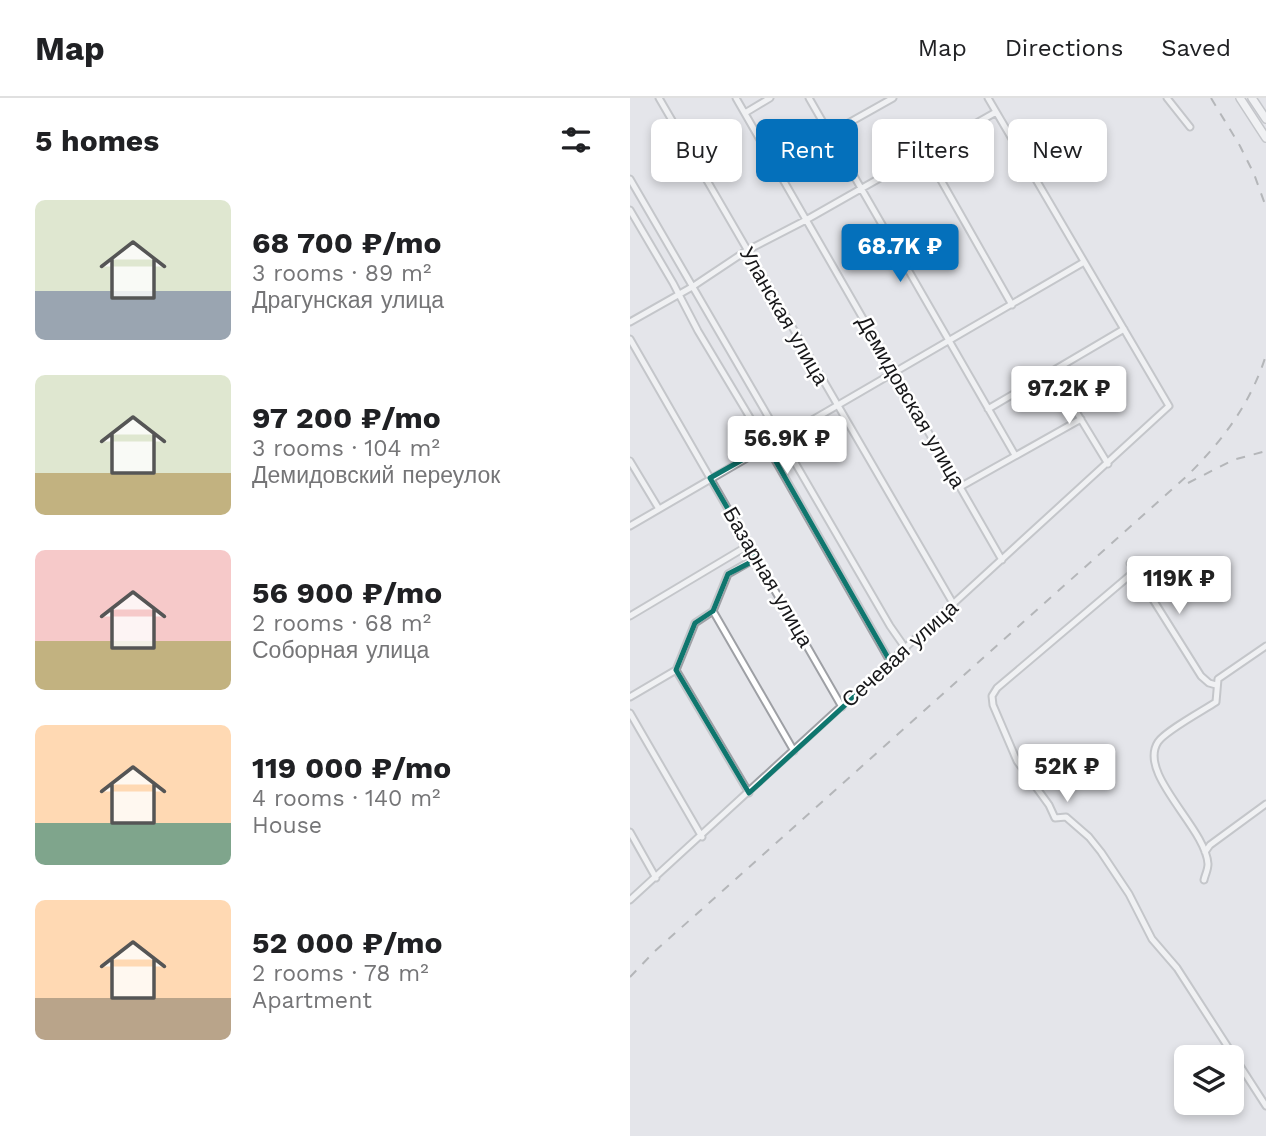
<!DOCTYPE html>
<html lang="en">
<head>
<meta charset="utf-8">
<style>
  body { margin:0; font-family:"Work Sans",sans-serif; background:#f6f6f6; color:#202124; height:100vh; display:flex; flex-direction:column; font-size:26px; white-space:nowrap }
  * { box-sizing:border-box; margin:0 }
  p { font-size:23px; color:#757577 }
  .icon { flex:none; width:38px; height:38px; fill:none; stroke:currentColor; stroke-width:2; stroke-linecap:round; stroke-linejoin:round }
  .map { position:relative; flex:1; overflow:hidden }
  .panel { display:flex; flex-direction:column; background:#fff; width:630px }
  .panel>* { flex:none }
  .hud { position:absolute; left:21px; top:21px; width:509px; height:63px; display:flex; gap:14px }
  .buttons { position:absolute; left:544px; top:947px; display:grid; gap:14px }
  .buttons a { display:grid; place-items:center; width:70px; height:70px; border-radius:10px; background:#fff; box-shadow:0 4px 10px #0003; font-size:35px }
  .price { position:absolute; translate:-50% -60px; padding:0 16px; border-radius:7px; background:#fff; color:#222; font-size:23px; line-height:46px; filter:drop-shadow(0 2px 4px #0008) }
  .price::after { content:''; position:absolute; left:50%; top:42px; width:21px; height:16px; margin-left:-10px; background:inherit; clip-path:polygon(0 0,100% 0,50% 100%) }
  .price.selected { background:#0470bb; color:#fff }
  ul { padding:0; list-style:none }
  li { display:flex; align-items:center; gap:21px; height:175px; padding:0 35px }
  li span { display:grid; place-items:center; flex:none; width:196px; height:140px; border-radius:10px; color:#555 }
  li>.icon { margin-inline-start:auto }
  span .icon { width:84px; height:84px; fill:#fffc; stroke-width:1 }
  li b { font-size:30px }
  h2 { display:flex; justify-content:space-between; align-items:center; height:84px; padding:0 35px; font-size:30px }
  .chip { padding:0 24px; border-radius:10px; background:#fff; box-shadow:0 4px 10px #0003; font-size:24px; line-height:63px }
  .chip.selected { background:#0470bb; color:#fff }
  header { display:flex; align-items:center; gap:42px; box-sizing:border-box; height:98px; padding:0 35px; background:#fff; border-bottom:2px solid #e0e0e0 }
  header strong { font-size:33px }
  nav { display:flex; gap:38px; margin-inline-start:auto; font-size:24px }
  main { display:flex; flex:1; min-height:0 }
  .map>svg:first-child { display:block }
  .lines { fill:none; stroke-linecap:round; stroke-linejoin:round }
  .minor-casing { stroke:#9ea0a5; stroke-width:9 }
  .secondary-casing { stroke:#9ea0a5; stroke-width:10 }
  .minor { stroke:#fff; stroke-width:5 }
  .secondary { stroke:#fff; stroke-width:7 }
  .rail { stroke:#7b7c7f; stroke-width:2; stroke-dasharray:9 9; stroke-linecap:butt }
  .marked { fill:none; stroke:#0f766e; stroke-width:5; stroke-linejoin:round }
  .labels { text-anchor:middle; stroke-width:5; stroke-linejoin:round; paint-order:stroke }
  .street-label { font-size:21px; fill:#171719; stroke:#fff }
</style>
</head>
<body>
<header>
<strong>Map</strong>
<nav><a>Map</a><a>Directions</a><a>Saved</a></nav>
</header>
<main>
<section class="panel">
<h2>5 homes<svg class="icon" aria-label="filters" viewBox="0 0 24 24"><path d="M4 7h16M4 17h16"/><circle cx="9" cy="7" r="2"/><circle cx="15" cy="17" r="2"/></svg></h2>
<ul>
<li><span style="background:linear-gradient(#dfe7d0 65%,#9aa5b1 0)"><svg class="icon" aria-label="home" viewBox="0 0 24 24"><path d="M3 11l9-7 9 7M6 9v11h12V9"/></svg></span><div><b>68 700 ₽/mo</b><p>3 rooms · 89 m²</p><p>Драгунская улица</p></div></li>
<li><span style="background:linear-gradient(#dfe7d0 70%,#c2b280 0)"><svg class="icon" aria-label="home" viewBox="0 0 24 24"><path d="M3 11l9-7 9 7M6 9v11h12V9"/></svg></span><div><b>97 200 ₽/mo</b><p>3 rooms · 104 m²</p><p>Демидовский переулок</p></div></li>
<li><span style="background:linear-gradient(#f6c9c9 65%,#c2b280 0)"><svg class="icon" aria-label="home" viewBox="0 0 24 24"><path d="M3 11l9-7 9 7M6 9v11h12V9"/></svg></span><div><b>56 900 ₽/mo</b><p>2 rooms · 68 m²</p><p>Соборная улица</p></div></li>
<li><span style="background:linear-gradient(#ffd9b3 70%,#7fa58c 0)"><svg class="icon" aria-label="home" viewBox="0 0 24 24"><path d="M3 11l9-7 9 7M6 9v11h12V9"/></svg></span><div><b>119 000 ₽/mo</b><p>4 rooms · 140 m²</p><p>House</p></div></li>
<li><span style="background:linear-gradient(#ffd9b3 70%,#b9a48a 0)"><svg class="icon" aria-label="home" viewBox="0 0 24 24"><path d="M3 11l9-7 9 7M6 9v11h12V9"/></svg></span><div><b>52 000 ₽/mo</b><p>2 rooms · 78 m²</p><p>Apartment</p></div></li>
</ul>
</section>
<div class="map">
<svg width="636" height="1038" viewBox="0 0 636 1038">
  <rect width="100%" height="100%" fill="#e4e5ea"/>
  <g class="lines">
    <g class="minor-casing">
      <path id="minor" d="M 29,0 L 324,507
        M 106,0 L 372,462
        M 179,0 L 385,357
        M 537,0 L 560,29
        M 115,15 L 140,0
        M 199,36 L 263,0
        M 295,54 L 382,207
        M 0,81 L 260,528 L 276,551
        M 0,112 L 43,185 L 68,233 L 137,348 L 261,565
        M 0,224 L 62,189 L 116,153 L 176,122 L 366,14
        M 0,241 L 212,609
        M 422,274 L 478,366
        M 358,311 L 494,231
        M 0,363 L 29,411
        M 330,389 L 451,321
        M 0,428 L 454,164
        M 500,465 L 571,578 L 579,585 L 586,587
        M 505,473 L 367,590 L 362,598 L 363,607 L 387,663 L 419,707 L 425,720 L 436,719 L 459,739 L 471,754 L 499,796 L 522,841 L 547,870 L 636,1008
        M 83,513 L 164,653
        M 0,518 L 119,447
        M 46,572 L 119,695
        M 0,599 L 46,572 L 65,525 L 83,513 L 98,476 L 126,460
        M 0,615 L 72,739
        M 0,734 L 26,780
        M 575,754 L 580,747 L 636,706
        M 574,782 C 575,777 578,772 578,766 C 576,730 507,676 528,644 C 535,633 574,612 586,604 L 588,581 L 636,548
        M 0,802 L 539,308 L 358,0"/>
    </g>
    <g class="secondary-casing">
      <path id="secondary" d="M 610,0 L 636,40
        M 622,0 L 636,21"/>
    </g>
    <use href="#minor" class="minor"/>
    <use href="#secondary" class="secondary"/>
    <path class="rail" d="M 581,0 L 610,48 L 624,76 L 636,109
      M 558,385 L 603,362 L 636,353
      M 0,879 L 24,854 L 558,377 C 593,342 621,305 636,257"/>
  </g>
  <path d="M0 0H636V1038H0ZM 137,348 L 261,565 L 119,695 L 46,572 L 65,525 L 83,513 L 98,476 L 127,461 L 80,380 Z" fill="#e4e5ea" fill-opacity=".55" fill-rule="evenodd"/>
  <path class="marked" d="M 137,348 L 261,565 L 119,695 L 46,572 L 65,525 L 83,513 L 98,476 L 127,461 L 80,380 Z"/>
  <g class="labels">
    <g class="street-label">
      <text transform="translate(154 218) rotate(60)" y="7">Уланская улица</text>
      <text transform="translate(281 304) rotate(60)" y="7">Демидовская улица</text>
      <text transform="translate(138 479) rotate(60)" y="7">Базарная улица</text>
      <text transform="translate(270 556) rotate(-42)" y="7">Сечевая улица</text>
    </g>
  </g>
</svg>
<div class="buttons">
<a><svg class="icon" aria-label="layers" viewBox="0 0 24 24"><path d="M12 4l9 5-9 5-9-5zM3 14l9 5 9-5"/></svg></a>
</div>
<b class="price selected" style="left:270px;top:186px">68.7K ₽</b>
<b class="price" style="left:439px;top:328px">97.2K ₽</b>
<b class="price" style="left:157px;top:378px">56.9K ₽</b>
<b class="price" style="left:549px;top:518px">119K ₽</b>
<b class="price" style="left:437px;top:706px">52K ₽</b>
<div class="hud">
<a class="chip">Buy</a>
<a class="chip selected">Rent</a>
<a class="chip">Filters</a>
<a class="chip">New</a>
</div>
</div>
</main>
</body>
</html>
